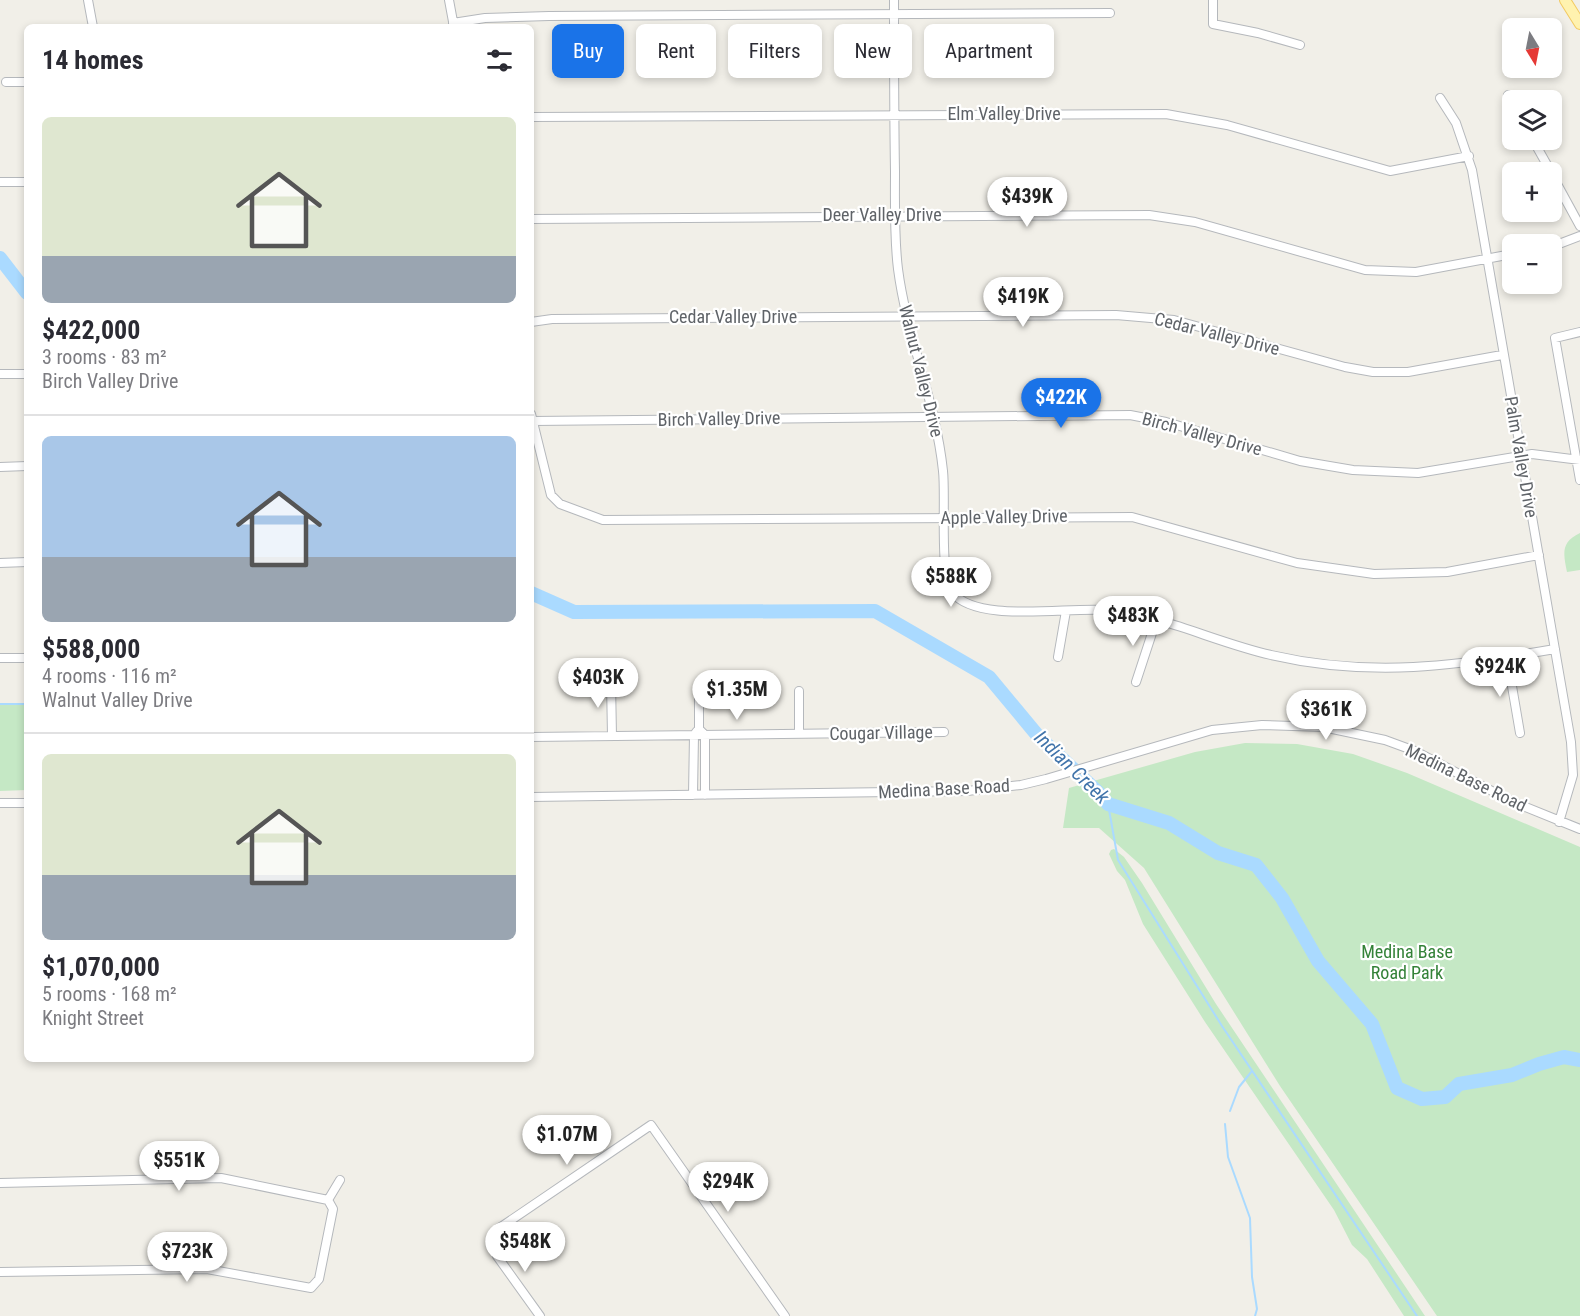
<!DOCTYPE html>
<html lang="en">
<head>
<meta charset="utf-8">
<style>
  body { margin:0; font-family:"Roboto Condensed",sans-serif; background:#f2f2f3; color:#2b2b33; height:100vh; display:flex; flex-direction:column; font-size:22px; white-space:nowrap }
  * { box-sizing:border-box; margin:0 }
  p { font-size:20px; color:#7c7c81 }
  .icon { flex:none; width:33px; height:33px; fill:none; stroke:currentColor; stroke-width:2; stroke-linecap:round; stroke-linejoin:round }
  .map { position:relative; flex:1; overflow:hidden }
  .sheet { position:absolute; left:24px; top:24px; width:510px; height:1038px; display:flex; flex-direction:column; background:#fff; border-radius:9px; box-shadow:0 3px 9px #0003 }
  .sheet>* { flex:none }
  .guide { position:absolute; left:552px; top:24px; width:570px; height:54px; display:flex; gap:12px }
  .needle { width:39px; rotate:170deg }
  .controls { position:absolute; left:1502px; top:18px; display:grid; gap:12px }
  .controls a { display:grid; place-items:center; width:60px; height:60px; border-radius:9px; background:#fff; box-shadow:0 3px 9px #0003; font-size:30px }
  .price { position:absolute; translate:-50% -51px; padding:0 14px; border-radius:21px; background:#fff; color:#222; font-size:20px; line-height:39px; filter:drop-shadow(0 2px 3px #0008) }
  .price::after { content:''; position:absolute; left:50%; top:36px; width:18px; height:14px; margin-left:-9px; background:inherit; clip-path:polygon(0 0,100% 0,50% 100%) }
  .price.active { background:#1a73e8; color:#fff }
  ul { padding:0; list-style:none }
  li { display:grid; align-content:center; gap:12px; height:318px; padding:0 18px }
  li+li { border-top:2px solid #e1e1e2 }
  li span { display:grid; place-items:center; height:186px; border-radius:9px; color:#555 }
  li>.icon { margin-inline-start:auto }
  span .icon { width:108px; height:108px; fill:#fffc; stroke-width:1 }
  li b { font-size:26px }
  h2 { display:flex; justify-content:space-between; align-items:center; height:72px; padding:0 18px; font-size:26px }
  .pill { padding:0 21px; border-radius:9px; background:#fff; box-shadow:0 3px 9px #0003; font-size:21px; line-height:54px }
  .pill.active { background:#1a73e8; color:#fff }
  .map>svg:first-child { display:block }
  .green { fill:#c5e8c5 }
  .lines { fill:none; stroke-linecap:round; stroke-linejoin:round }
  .stream { stroke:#aadaff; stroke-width:2 }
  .river { stroke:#aadaff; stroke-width:14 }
  .minor-casing { stroke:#b5b8bc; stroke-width:10 }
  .major-casing { stroke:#f2c960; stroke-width:12 }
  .minor { stroke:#fff; stroke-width:8 }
  .major { stroke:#fff2af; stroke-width:10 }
  .labels { text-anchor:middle; stroke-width:4.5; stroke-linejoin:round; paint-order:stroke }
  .street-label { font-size:18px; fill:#5f6368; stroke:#fff }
  .park-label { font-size:18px; fill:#348238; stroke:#fff }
  .water-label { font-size:20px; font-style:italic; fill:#4174aa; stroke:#fff }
</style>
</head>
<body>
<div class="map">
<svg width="1580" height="1316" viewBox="0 0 1580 1316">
  <rect width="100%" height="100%" fill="#f1efe8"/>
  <path class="green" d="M 1580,533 L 1580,570 L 1567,572 C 1563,553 1561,542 1580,533 Z
    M 0,705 L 27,705 L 27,790 L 0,791 Z
    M 1245,743 L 1297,744 L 1353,754 L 1407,773 L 1580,847 L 1580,1316 L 1437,1316 L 1280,1086 L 1144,868 L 1099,828 L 1063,828 L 1069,788 L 1195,752 Z
    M 1114,849 L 1124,857 L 1142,883 L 1216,1004 L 1425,1316 L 1404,1316 L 1367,1259 L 1352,1245 L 1334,1210 L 1205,1022 L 1143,924 L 1125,880 L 1117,871 L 1109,854 L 1111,850 Z"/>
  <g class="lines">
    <path class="stream" d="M 0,704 L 27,704
      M 1108,804 L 1118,860 L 1222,1026 L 1417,1316
      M 1230,1111 L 1239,1087 L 1252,1071
      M 1225,1124 L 1228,1157 L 1250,1218 L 1252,1277 L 1257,1309 L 1255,1316"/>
    <path class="river" d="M 0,258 L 27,293
      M 531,593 L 574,612 L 875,611 L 989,677 L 1038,736 L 1101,795 L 1108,804 L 1169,823 L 1218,853 L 1256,865 L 1282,898 L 1318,961 L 1372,1024 L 1397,1088 L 1422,1099 L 1445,1097 L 1459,1084 L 1512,1075 L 1539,1064 L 1564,1057 L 1580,1060"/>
    <g class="minor-casing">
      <path id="minor" d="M 88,0 L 93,27
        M 449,0 L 454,27
        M 894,0 C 894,57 894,114 895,171 C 895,204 894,237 898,269 C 907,338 936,402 943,471 C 946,497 939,575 952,592 C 978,626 1078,604 1118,611 C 1170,619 1219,643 1271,655 C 1371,678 1456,666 1555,649
        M 1213,0 L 1213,24 L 1258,33 L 1300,45
        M 453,23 L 485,18 L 549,16 L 1110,13
        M 6,82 L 27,82
        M 1508,95 L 1512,102
        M 1440,98 L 1456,123 L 1472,170 L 1571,742 L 1573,775 L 1559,822
        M 531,117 L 1166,114 L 1227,125 L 1390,171 L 1469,156
        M 1533,140 L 1551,172
        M 1551,173 L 1580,226
        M 0,182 L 27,182
        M 531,219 L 1149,215 L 1195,222 L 1365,270 L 1416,272 L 1512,254
        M 1551,247 L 1580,236
        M 531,322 L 552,319 L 1116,315 L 1174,320 L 1345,367 L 1373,372 L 1408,372 L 1502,355
        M 1580,332 L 1555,338 L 1580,480
        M 0,374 L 27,374
        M 531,414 L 551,495 L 560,504 L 603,520 L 1132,517 L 1297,563 L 1374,574 L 1447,572 L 1539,555
        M 532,421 L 1130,415 L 1166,422 L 1300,461 L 1353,470 L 1418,473 L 1532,454 L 1580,460
        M 0,467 L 27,466
        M 0,563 L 27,562
        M 1058,657 L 1066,611
        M 1507,657 L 1520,733
        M 0,658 L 27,658
        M 611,682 L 612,736
        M 1136,682 L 1156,621
        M 699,686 L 699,729 L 705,735 L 705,795
        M 799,691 L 799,734
        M 531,737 L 944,732
        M 693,795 L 694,735 L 697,731
        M 531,797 L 967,791 L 1021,785 L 1046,779 L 1212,730 L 1262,725 L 1323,727 L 1385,740 L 1415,751 L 1513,802 L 1580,829
        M 0,803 L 27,803
        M 0,1183 L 221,1178 L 328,1200 L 333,1209 L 319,1279 L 311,1288 L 207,1269 L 0,1272
        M 328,1200 L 340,1180
        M 540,1316 L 497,1256 L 492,1241 L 498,1229 L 651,1125 L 785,1316"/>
    </g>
    <g class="major-casing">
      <path id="major" d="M 1565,0 L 1580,24"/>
    </g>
    <use href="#minor" class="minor"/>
    <use href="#major" class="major"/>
  </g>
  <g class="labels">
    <g class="street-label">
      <text x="1004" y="120">Elm Valley Drive</text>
      <text x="882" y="221">Deer Valley Drive</text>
      <text x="733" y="323">Cedar Valley Drive</text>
      <text transform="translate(1217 334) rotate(14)" y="6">Cedar Valley Drive</text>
      <text transform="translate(921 371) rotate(76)" y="6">Walnut Valley Drive</text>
      <text transform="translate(719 419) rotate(-1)" y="6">Birch Valley Drive</text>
      <text transform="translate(1202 434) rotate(15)" y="6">Birch Valley Drive</text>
      <text transform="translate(1521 457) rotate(80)" y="6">Palm Valley Drive</text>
      <text transform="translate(1004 517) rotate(-1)" y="6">Apple Valley Drive</text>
      <text transform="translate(881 733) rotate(-1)" y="6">Cougar Village</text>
      <text transform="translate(1466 778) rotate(26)" y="6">Medina Base Road</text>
      <text transform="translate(944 789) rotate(-3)" y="6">Medina Base Road</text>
    </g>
    <g class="park-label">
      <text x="1407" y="958">Medina Base<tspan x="1407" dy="21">Road Park</tspan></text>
    </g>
    <g class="water-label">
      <text transform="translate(1072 767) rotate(44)" y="7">Indian Creek</text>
    </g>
  </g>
</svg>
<div class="controls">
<a><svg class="needle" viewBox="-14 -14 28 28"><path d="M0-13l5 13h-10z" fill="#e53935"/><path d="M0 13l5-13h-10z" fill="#7c7c81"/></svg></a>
<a><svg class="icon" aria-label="layers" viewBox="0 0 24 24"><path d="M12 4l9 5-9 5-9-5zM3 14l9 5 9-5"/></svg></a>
<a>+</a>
<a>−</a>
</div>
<b class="price" style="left:1027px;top:228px">$439K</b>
<b class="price" style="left:1023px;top:328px">$419K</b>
<b class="price active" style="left:1061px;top:429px">$422K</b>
<b class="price" style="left:951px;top:608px">$588K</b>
<b class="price" style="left:1133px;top:647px">$483K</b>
<b class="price" style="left:1500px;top:698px">$924K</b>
<b class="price" style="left:598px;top:709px">$403K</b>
<b class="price" style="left:737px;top:721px">$1.35M</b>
<b class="price" style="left:1326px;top:741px">$361K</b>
<b class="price" style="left:567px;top:1166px">$1.07M</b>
<b class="price" style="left:179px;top:1192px">$551K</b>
<b class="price" style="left:728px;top:1213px">$294K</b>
<b class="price" style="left:525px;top:1273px">$548K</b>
<b class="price" style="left:187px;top:1283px">$723K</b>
<div class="guide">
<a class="pill active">Buy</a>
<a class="pill">Rent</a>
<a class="pill">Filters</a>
<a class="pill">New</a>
<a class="pill">Apartment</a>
</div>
<section class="sheet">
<h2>14 homes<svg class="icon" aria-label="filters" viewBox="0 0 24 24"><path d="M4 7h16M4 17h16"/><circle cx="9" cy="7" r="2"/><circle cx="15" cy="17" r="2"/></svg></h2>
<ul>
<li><span style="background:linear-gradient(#dfe7d0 75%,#9aa5b1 0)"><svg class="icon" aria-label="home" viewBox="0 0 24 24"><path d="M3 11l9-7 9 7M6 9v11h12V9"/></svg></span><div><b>$422,000</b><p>3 rooms · 83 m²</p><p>Birch Valley Drive</p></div></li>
<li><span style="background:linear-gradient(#a9c7e8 65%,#9aa5b1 0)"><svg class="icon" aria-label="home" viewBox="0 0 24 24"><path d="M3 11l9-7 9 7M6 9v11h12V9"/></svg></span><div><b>$588,000</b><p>4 rooms · 116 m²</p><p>Walnut Valley Drive</p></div></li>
<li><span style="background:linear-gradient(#dfe7d0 65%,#9aa5b1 0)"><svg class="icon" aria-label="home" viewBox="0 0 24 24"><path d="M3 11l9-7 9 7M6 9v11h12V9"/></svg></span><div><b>$1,070,000</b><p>5 rooms · 168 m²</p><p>Knight Street</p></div></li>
</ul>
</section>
</div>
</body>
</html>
